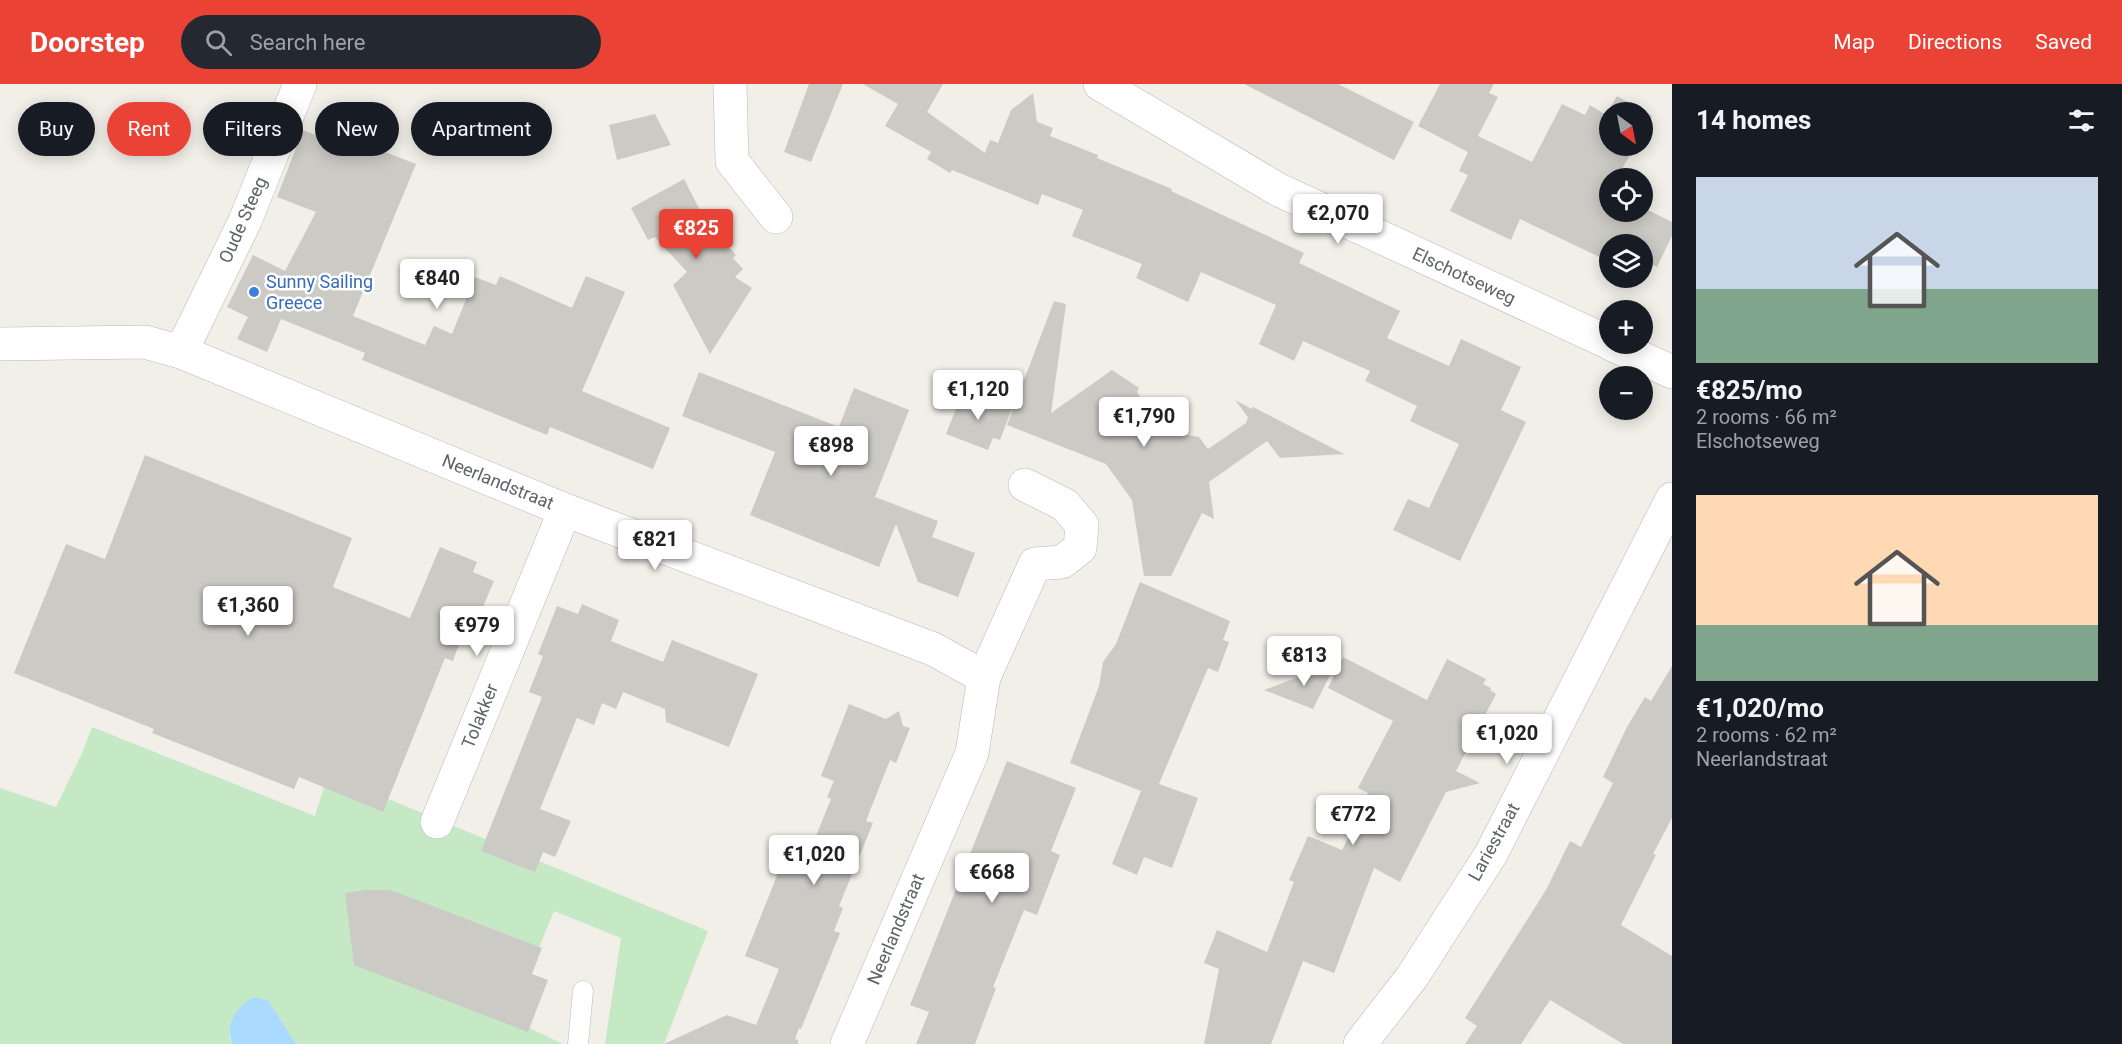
<!DOCTYPE html>
<html lang="en">
<head>
<meta charset="utf-8">
<style>
  body { margin:0; font-family:Roboto,sans-serif; background:#242831; color:#f1f3f6; height:100vh; display:flex; flex-direction:column; font-size:22px; white-space:nowrap }
  * { box-sizing:border-box; margin:0 }
  p { font-size:20px; color:#9ea1a6 }
  .icon { flex:none; width:33px; height:33px; fill:none; stroke:currentColor; stroke-width:2; stroke-linecap:round; stroke-linejoin:round }
  .map { position:relative; flex:1; overflow:hidden }
  .panel { display:flex; flex-direction:column; background:#171b24; width:450px }
  .panel>* { flex:none }
  .hud { position:absolute; left:18px; top:18px; width:570px; height:54px; display:flex; gap:12px }
  .needle { width:39px; rotate:148deg }
  .buttons { position:absolute; left:1599px; top:18px; display:grid; gap:12px }
  .buttons a { display:grid; place-items:center; width:54px; height:54px; border-radius:50%; background:#171b24; box-shadow:0 3px 15px #0003; font-size:30px }
  .price { position:absolute; translate:-50% -51px; padding:0 14px; border-radius:6px; background:#fff; color:#222; font-size:20px; line-height:39px; filter:drop-shadow(0 2px 3px #0008) }
  .price::after { content:''; position:absolute; left:50%; top:36px; width:18px; height:14px; margin-left:-9px; background:inherit; clip-path:polygon(0 0,100% 0,50% 100%) }
  .price.active { background:#ea4335; color:#fff }
  ul { padding:0; list-style:none }
  li { display:grid; align-content:center; gap:12px; height:318px; padding:0 24px }
  li span { display:grid; place-items:center; height:186px; border-radius:0px; color:#555 }
  li>.icon { margin-inline-start:auto }
  span .icon { width:108px; height:108px; fill:#fffc; stroke-width:1 }
  li b { font-size:26px }
  h2 { display:flex; justify-content:space-between; align-items:center; height:72px; padding:0 24px; font-size:26px }
  .chip { padding:0 21px; border-radius:27px; background:#171b24; box-shadow:0 3px 15px #0003; font-size:21px; line-height:54px }
  .chip.active { background:#ea4335; color:#fff }
  header { display:flex; align-items:center; gap:36px; box-sizing:border-box; height:84px; padding:0 30px; background:#ea4335; color:#fff }
  header strong { font-size:28px }
  nav { display:flex; gap:33px; margin-inline-start:auto; font-size:21px }
  .search { width:420px; height:54px; background:#242831; display:flex; align-items:center; gap:15px; box-sizing:border-box; padding:0 21px; border-radius:33px; color:#9ea1a6; font-size:22px }
  main { display:flex; flex:1; min-height:0 }
  .map>svg:first-child { display:block }
  .green { fill:#c5e8c5 }
  .water { fill:#aadaff }
  .building { fill:#cccac5 }
  .lines { fill:none; stroke-linecap:round; stroke-linejoin:round }
  .service-casing { stroke:#b5b8bc; stroke-width:21 }
  .minor-casing { stroke:#b5b8bc; stroke-width:34 }
  .service { stroke:#fff; stroke-width:20 }
  .minor { stroke:#fff; stroke-width:33 }
  .shop-dot { fill:#3f7fe0; stroke:#fff; stroke-width:2 }
  .labels { text-anchor:middle; stroke-width:5; stroke-linejoin:round; paint-order:stroke }
  .street-label { font-size:18px; fill:#5f6368; stroke:#fff }
  .shop-label { font-size:18px; fill:#366cbe; stroke:#fff; text-anchor:start }
</style>
</head>
<body>
<header>
<strong>Doorstep</strong>
<div class="search"><svg class="icon" aria-label="search" viewBox="0 0 24 24"><circle cx="10" cy="10" r="6"/><path d="M15 15l6 6"/></svg>Search here</div>
<nav><a>Map</a><a>Directions</a><a>Saved</a></nav>
</header>
<main>
<div class="map">
<svg width="1672" height="960" viewBox="0 0 1672 960">
  <rect width="100%" height="100%" fill="#f1efe8"/>
  <path class="green" d="M 92,643 L 315,732 L 328,690 L 708,847 L 664,960 L 605,960 L 621,854 L 554,827 L 529,888 L 545,901 L 529,944 L 563,960 L 296,960 L 268,916 L 229,952 L 232,960 L 0,960 L 0,704 L 56,723 L 83,667 Z"/>
  <path class="water" d="M 254,913 L 268,916 L 296,960 L 232,960 C 225,938 236,924 254,913 Z"/>
  <path class="building" d="M 809,0 L 843,0 L 811,78 L 784,68 Z
    M 863,0 L 943,0 L 927,28 L 985,69 L 990,56 L 998,59 L 1011,26 L 1033,9 L 1037,38 L 1053,44 L 1050,52 L 1098,71 L 1097,74 L 1172,105 L 1171,107 L 1304,169 L 1299,179 L 1400,227 L 1387,254 L 1449,282 L 1461,255 L 1521,283 L 1501,326 L 1526,338 L 1460,477 L 1393,446 L 1408,415 L 1429,424 L 1459,360 L 1410,337 L 1417,322 L 1365,297 L 1370,287 L 1303,257 L 1294,277 L 1259,260 L 1276,221 L 1201,188 L 1188,218 L 1136,194 L 1142,180 L 1072,152 L 1083,126 L 1042,110 L 1038,121 L 952,86 L 950,89 L 927,75 L 931,68 L 885,42 L 898,20 Z
    M 1244,0 L 1338,0 L 1414,38 L 1394,76 Z
    M 1440,0 L 1494,0 L 1489,9 L 1498,13 L 1478,52 L 1532,78 L 1562,20 L 1585,31 L 1590,21 L 1606,31 L 1617,12 L 1652,32 L 1642,49 L 1642,28 L 1610,28 L 1610,62 L 1635,62 L 1622,85 L 1632,89 L 1629,94 L 1610,94 L 1610,128 L 1642,128 L 1642,123 L 1672,138 L 1672,152 L 1657,183 L 1650,179 L 1643,194 L 1641,194 L 1642,194 L 1642,160 L 1610,160 L 1610,178 L 1520,135 L 1511,156 L 1450,127 L 1468,91 L 1459,87 L 1468,68 L 1418,42 Z
    M 655,30 L 671,61 L 617,76 L 609,41 Z
    M 303,46 L 341,61 L 344,52 L 416,80 L 353,232 L 425,261 L 434,242 L 452,250 L 475,193 L 496,201 L 500,192 L 572,224 L 586,192 L 625,208 L 582,307 L 670,344 L 653,385 L 550,343 L 547,351 L 362,276 L 365,269 L 281,235 L 267,268 L 237,255 L 248,233 L 227,223 L 253,171 L 285,187 L 316,128 L 277,113 Z
    M 684,95 L 707,140 L 736,171 L 733,174 L 743,185 L 735,193 L 752,204 L 710,270 L 673,201 L 687,188 L 655,153 L 648,156 L 631,124 Z
    M 1054,217 L 1066,220 L 1051,329 L 1112,286 L 1139,304 L 1137,308 L 1163,347 L 1199,353 L 1208,365 L 1246,339 L 1248,333 L 1235,316 L 1252,325 L 1253,323 L 1344,370 L 1280,374 L 1267,357 L 1209,398 L 1214,435 L 1202,429 L 1171,492 L 1144,492 L 1132,416 L 1106,380 L 1007,341 Z
    M 699,288 L 839,343 L 854,304 L 909,326 L 875,413 L 938,437 L 932,453 L 975,469 L 958,513 L 918,498 L 896,440 L 879,483 L 750,431 L 775,368 L 682,332 Z
    M 963,307 L 1012,325 L 1000,356 L 993,354 L 988,366 L 946,350 Z
    M 145,371 L 352,454 L 333,503 L 410,534 L 440,463 L 477,478 L 473,488 L 494,497 L 474,544 L 466,541 L 453,577 L 445,574 L 383,728 L 299,693 L 294,705 L 152,649 L 154,645 L 14,589 L 66,460 L 105,475 Z
    M 1140,498 L 1230,537 L 1223,556 L 1229,558 L 1218,588 L 1208,584 L 1159,700 L 1198,714 L 1172,784 L 1144,773 L 1137,791 L 1112,780 L 1141,707 L 1070,679 L 1099,602 L 1103,578 L 1116,560 Z
    M 582,520 L 619,536 L 611,557 L 663,578 L 672,556 L 758,590 L 729,663 L 666,638 L 665,625 L 623,608 L 616,625 L 602,619 L 594,641 L 577,634 L 540,725 L 571,737 L 555,773 L 543,768 L 535,788 L 481,767 L 542,613 L 529,608 L 543,572 L 538,570 L 557,522 L 578,530 Z
    M 1343,573 L 1427,616 L 1447,575 L 1486,595 L 1483,600 L 1491,604 L 1490,606 L 1496,610 L 1456,687 L 1480,699 L 1446,708 L 1400,798 L 1374,784 L 1334,889 L 1303,877 L 1271,960 L 1204,960 L 1219,885 L 1204,879 L 1217,846 L 1267,868 L 1294,798 L 1289,796 L 1308,752 L 1342,766 L 1367,718 L 1365,716 L 1368,709 L 1358,704 L 1393,637 L 1328,604 Z
    M 1336,579 L 1313,625 L 1264,606 Z
    M 1672,582 L 1672,734 L 1653,770 L 1656,771 L 1621,841 L 1672,872 L 1672,960 L 1623,960 L 1550,916 L 1521,960 L 1465,960 L 1477,942 L 1465,934 L 1546,806 L 1570,757 L 1581,763 L 1613,699 L 1603,693 L 1627,643 L 1645,613 L 1651,617 Z
    M 849,620 L 886,635 L 899,627 L 903,642 L 910,644 L 896,679 L 890,676 L 866,737 L 873,739 L 839,822 L 843,824 L 834,847 L 840,849 L 801,945 L 799,944 L 795,955 L 798,956 L 798,960 L 664,960 L 727,931 L 756,941 L 779,885 L 745,872 L 788,764 L 808,772 L 831,715 L 827,713 L 834,697 L 821,692 Z
    M 1007,677 L 1076,704 L 1051,767 L 1060,771 L 1037,831 L 1024,826 L 993,903 L 996,904 L 975,960 L 916,960 L 929,928 L 910,921 Z
    M 366,806 L 388,806 L 399,809 L 542,864 L 532,890 L 548,896 L 528,948 L 354,881 L 345,809 Z"/>
  <g class="lines">
    <g class="service-casing">
      <path id="service" d="M 578,960 L 583,907"/>
    </g>
    <g class="minor-casing">
      <path id="minor" d="M 730,0 L 732,77 L 776,133
        M 1100,0 L 1279,106 L 1610,259
        M 0,260 L 145,258 L 181,268 L 565,426 L 933,565 L 984,593 L 972,669 L 847,960
        M 1611,260 L 1672,288
        M 181,268 L 245,137 L 300,0
        M 984,593 L 1035,480 L 1062,478 L 1080,464 L 1082,441 L 1065,421 L 1025,401
        M 437,738 L 565,426
        M 1360,960 L 1412,893 L 1491,770 L 1672,415"/>
    </g>
    <use href="#service" class="service"/>
    <use href="#minor" class="minor"/>
  </g>
  <circle class="shop-dot" cx="254" cy="208" r="6"/>
  <g class="labels">
    <g class="street-label">
      <text transform="translate(243 136) rotate(-66)" y="6">Oude Steeg</text>
      <text transform="translate(1464 192) rotate(25)" y="6">Elschotseweg</text>
      <text transform="translate(498 398) rotate(22)" y="6">Neerlandstraat</text>
      <text transform="translate(480 632) rotate(-68)" y="6">Tolakker</text>
      <text transform="translate(1494 758) rotate(-61)" y="6">Lariestraat</text>
      <text transform="translate(896 845) rotate(-67)" y="6">Neerlandstraat</text>
    </g>
    <g class="shop-label">
      <text x="266" y="204">Sunny Sailing<tspan x="266" dy="21">Greece</tspan></text>
    </g>
  </g>
</svg>
<div class="buttons">
<a><svg class="needle" viewBox="-14 -14 28 28"><path d="M0-13l5 13h-10z" fill="#e53935"/><path d="M0 13l5-13h-10z" fill="#9ea1a6"/></svg></a>
<a><svg class="icon" aria-label="locate" viewBox="0 0 24 24"><circle cx="12" cy="12" r="6"/><path d="M12 2v4M12 18v4M2 12h4M18 12h4"/></svg></a>
<a><svg class="icon" aria-label="layers" viewBox="0 0 24 24"><path d="M12 4l9 5-9 5-9-5zM3 14l9 5 9-5"/></svg></a>
<a>+</a>
<a>−</a>
</div>
<b class="price" style="left:1338px;top:161px">€2,070</b>
<b class="price active" style="left:696px;top:176px">€825</b>
<b class="price" style="left:437px;top:226px">€840</b>
<b class="price" style="left:978px;top:337px">€1,120</b>
<b class="price" style="left:1144px;top:364px">€1,790</b>
<b class="price" style="left:831px;top:393px">€898</b>
<b class="price" style="left:655px;top:487px">€821</b>
<b class="price" style="left:248px;top:553px">€1,360</b>
<b class="price" style="left:477px;top:573px">€979</b>
<b class="price" style="left:1304px;top:603px">€813</b>
<b class="price" style="left:1507px;top:681px">€1,020</b>
<b class="price" style="left:1353px;top:762px">€772</b>
<b class="price" style="left:814px;top:802px">€1,020</b>
<b class="price" style="left:992px;top:820px">€668</b>
<div class="hud">
<a class="chip">Buy</a>
<a class="chip active">Rent</a>
<a class="chip">Filters</a>
<a class="chip">New</a>
<a class="chip">Apartment</a>
</div>
</div>
<section class="panel">
<h2>14 homes<svg class="icon" aria-label="filters" viewBox="0 0 24 24"><path d="M4 7h16M4 17h16"/><circle cx="9" cy="7" r="2"/><circle cx="15" cy="17" r="2"/></svg></h2>
<ul>
<li><span style="background:linear-gradient(#c9d6e8 60%,#7fa58c 0)"><svg class="icon" aria-label="home" viewBox="0 0 24 24"><path d="M3 11l9-7 9 7M6 9v11h12V9"/></svg></span><div><b>€825/mo</b><p>2 rooms · 66 m²</p><p>Elschotseweg</p></div></li>
<li><span style="background:linear-gradient(#ffd9b3 70%,#7fa58c 0)"><svg class="icon" aria-label="home" viewBox="0 0 24 24"><path d="M3 11l9-7 9 7M6 9v11h12V9"/></svg></span><div><b>€1,020/mo</b><p>2 rooms · 62 m²</p><p>Neerlandstraat</p></div></li>
</ul>
</section>
</main>
</body>
</html>
